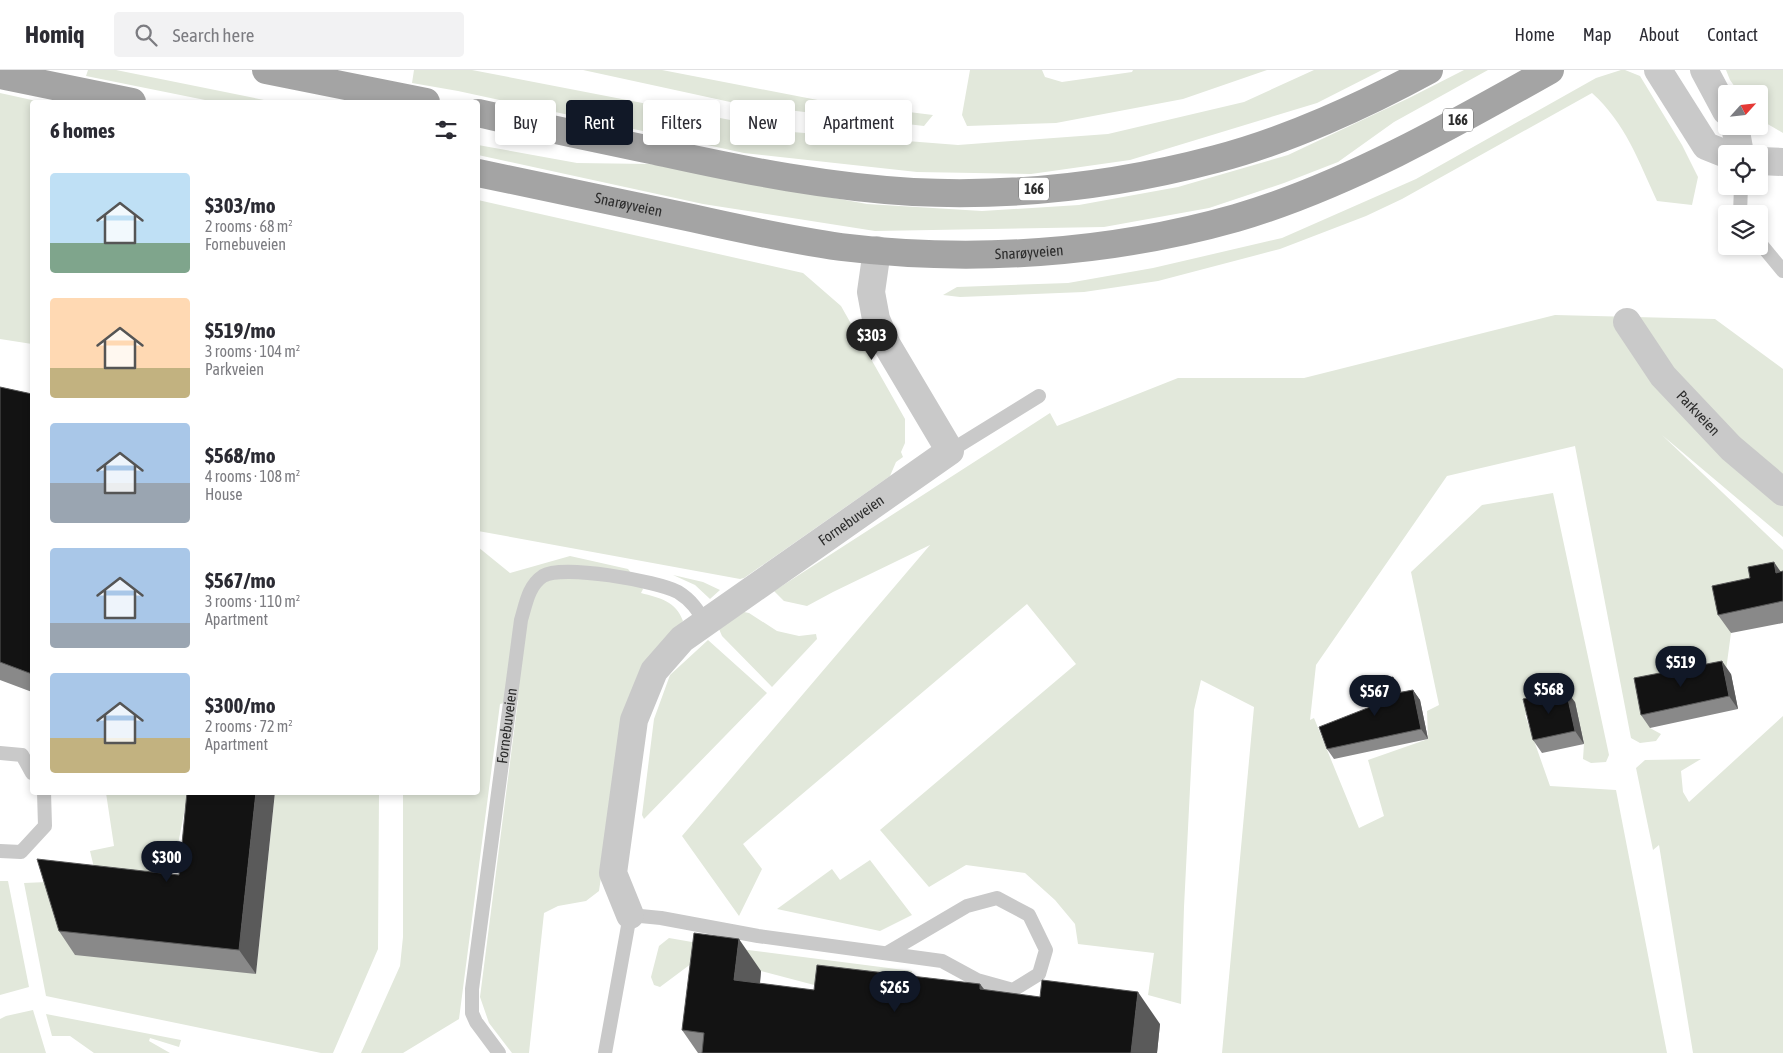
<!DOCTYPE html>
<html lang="en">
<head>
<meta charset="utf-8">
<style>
  body { margin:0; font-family:"Asap Condensed",sans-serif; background:#f2f2f3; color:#2b2b33; height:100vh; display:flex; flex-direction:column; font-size:19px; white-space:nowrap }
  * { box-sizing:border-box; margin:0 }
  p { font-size:16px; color:#7c7c81 }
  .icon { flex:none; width:28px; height:28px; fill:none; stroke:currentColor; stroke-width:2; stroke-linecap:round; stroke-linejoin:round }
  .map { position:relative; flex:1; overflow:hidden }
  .panel { position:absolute; left:30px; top:30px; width:450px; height:695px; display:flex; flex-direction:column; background:#fff; border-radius:5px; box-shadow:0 2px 8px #0003 }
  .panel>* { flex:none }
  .guide { position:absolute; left:495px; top:30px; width:475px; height:45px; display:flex; gap:10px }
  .needle { width:32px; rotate:63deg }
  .fabs { position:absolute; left:1718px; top:15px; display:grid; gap:10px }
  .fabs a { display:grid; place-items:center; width:50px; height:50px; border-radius:5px; background:#fff; box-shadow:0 2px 8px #0003; font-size:25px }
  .price { position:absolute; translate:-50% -42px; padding:0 11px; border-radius:18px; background:#111827; color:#fff; font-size:16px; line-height:32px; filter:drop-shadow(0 1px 2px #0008) }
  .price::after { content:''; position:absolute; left:50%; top:30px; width:15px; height:11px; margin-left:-8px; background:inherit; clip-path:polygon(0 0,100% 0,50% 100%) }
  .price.selected { background:#222; color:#fff }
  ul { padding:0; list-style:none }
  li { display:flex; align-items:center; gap:15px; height:125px; padding:0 20px }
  li span { display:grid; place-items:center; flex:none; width:140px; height:100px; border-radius:5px; color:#555 }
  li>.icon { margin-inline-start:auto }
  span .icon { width:60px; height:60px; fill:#fffc; stroke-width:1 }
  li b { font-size:21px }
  h2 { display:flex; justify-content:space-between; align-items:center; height:60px; padding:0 20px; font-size:21px }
  .pill { padding:0 18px; border-radius:5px; background:#fff; box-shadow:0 2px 8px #0003; font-size:18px; line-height:45px }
  .pill.selected { background:#111827; color:#fff }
  header { display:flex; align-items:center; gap:30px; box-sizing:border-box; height:70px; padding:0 25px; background:#fff; border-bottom:1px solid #e1e1e2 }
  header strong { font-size:24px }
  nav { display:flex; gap:28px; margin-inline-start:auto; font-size:18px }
  .search { width:350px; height:45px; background:#f2f2f3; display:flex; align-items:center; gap:12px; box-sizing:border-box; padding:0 18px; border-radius:5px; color:#7c7c81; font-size:19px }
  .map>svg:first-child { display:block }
  .green { fill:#e2e8db }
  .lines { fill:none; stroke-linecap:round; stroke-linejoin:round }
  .service { stroke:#c9c9c9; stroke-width:14 }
  .minor { stroke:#c9c9c9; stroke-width:28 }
  .primary { stroke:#a4a4a4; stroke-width:28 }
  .wall { fill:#898989 }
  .shaded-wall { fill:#5a5a5a }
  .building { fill:#131313; stroke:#5a5a5a }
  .labels { text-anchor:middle; stroke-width:5; stroke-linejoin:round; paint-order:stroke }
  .shield { fill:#fff; stroke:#6b6b6b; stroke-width:1 }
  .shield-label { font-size:14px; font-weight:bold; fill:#2c2c2c }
  .street-label { font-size:15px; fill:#2c2c2c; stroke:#fff }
</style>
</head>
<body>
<header>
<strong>Homiq</strong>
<div class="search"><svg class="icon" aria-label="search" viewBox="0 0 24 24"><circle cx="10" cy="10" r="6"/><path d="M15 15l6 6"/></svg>Search here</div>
<nav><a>Home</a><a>Map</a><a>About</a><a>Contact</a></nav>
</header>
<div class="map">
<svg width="1783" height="983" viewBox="0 0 1783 983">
  <rect width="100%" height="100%" fill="#fff"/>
  <path class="green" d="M 88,0 L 116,0 L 274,32 L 215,32 L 86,6 Z
    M 414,0 L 472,0 L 792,62 L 958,75 L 1108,64 L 1244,32 L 1314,0 L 1382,0 L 1317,33 L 1130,90 L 1031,104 L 917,102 L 744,83 L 458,21 L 412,13 Z
    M 583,0 L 662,0 L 828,32 L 933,45 L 924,56 L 744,35 Z
    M 970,0 L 1042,0 L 1045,7 L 1062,12 L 1132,2 L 1133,0 L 1267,0 L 1183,29 L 1056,53 L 967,56 L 962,45 Z
    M 1464,0 L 1488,0 L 1394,52 L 1338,92 L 1284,113 L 1209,138 L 1104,157 L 875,161 L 703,134 L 478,85 L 478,75 L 577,93 L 650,94 L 867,134 L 982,141 L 1079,135 L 1178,117 L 1288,85 L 1409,28 Z
    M 1621,0 L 1625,0 L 1640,6 L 1682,75 L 1698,107 L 1692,135 L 1657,131 C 1638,90 1626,54 1592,23 L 1402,129 L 1366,146 L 1280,179 L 1158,211 L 1084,222 L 960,227 L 943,225 L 957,217 L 1068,213 L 1153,198 L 1282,168 L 1416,109 L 1596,8 Z
    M 1726,0 L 1783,0 L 1783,63 L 1759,49 L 1759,24 L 1740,24 L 1730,10 Z
    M 0,23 L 41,32 L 32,32 L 32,274 L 0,269 Z
    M 478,130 L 803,203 L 841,236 L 905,349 L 905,373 L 901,382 L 903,387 L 896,392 L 890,406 L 744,508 L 740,509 L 478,461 Z
    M 1555,245 L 1715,249 L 1783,299 L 1783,467 L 1662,365 L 1783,480 L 1783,511 L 1725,535 L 1731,563 L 1726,600 L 1650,658 L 1661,664 L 1656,671 L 1640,673 L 1631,668 L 1575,376 L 1447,406 L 1316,595 L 1310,650 L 1314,648 L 1359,758 L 1384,746 L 1368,690 L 1428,669 L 1427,641 L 1439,635 L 1411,502 L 1482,435 L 1553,423 L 1609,685 L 1606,692 L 1591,693 L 1583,689 L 1584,674 L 1575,633 L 1525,645 L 1550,716 L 1616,720 L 1667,983 L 1222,983 L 1254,637 L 1201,610 L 1194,640 L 1184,837 L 1181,934 L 1148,925 L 1154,883 L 1078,874 L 1075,854 L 1055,830 L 1025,803 L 966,795 L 929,817 L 880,760 L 1076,594 L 1027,534 L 743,774 L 762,799 L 739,846 L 682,766 L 930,475 L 833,522 L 807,536 L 784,531 L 774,521 L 1050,343 L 1057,356 L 1178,308 L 1304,308 Z
    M 478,477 L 510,503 L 570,486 L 628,499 L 643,519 L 641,523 C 660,528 676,531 683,551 L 647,591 L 611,739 L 599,821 L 586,831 L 558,836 L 544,843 L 529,983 L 512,983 L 489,953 L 480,927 L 518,630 L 500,634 L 459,949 L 403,983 L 361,983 L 400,896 L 403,867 L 403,723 L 478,722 Z
    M 673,505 L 703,512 L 720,520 L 710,529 L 695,515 Z
    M 744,542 L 749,543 L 777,561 L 799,566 L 816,564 L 817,569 L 772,617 L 722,566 L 719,559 Z
    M 708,570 L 767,623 L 644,749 L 642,745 L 654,649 L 670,605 Z
    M 1783,646 L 1783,983 L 1693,983 L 1659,775 L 1653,780 L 1636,698 L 1645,690 L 1701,689 L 1681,701 L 1683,722 L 1689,732 Z
    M 106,723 L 188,723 L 172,805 L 97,810 L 90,781 L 114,776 Z
    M 275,723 L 379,723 L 378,879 L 333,983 L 321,983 L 46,926 L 24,813 L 47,812 L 256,904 Z
    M 870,790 L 912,845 L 880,861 L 777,839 L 832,799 L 840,810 Z
    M 0,811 L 8,811 L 29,917 L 0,925 Z
    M 669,868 L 715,876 L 660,917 L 654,915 L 651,907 L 659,876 Z
    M 724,877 L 912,901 L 909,925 L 856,926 L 761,901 L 717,895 Z
    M 33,940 L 46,983 L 0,983 L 0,949 L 6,946 Z
    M 46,944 L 181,970 L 179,977 L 150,968 L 149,971 L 170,983 L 94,983 L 70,966 L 52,966 Z"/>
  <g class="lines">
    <g class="service">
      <path d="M 1740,144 L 1741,116"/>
      <path d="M 1759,172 L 1783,201"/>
      <path d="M 950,381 L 1039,326"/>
      <path d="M 0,683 L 22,685 L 32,703"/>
      <path d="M 0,781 L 21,782 L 45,756 L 44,722"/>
      <path id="s1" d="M 499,983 L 476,952 L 472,943 L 472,919 L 521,550 C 526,534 528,516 543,506 C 562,494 657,511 678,522 C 691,530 698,540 705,553"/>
      <path d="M 605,983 L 630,845 L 661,848 L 758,866 L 942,891 L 977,910 L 1013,920 L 1039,904 L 1046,880 L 1029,845 L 997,828 L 967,836 L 887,883"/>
    </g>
    <g class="minor">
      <path d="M 1658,0 L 1706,76 L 1726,84"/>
      <path d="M 1704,0 L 1726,41"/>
      <path d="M 1735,56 L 1740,84"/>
      <path d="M 1759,91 L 1783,92"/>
      <path id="s2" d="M 1627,252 L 1663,306 L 1731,378 L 1783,422"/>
      <path id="s3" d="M 630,845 L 613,803 L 634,650 L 654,601 L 682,569 L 950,381 L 887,275 L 876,249 L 871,222 L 877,180"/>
    </g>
    <g class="primary">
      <path d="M 266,0 L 426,32"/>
      <path d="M 0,5 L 132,32"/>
      <path d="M 478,43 C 540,57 603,70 665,83 C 747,101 829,117 913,122 C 1015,127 1118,115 1216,89 C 1286,71 1365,35 1429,0"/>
      <path id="s4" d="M 478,103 C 549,118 620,133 692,148 C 741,159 791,170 841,177 C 971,193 1109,184 1236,148 C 1345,116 1451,56 1550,0"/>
    </g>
  </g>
  <path class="wall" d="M 0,317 L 32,324 L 32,323 L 32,622 L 0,610 Z
    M 1783,501 L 1783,553 L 1731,563 L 1718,545 L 1781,502 Z
    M 1731,604 L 1738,639 L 1650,658 L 1641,645 Z
    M 1400,617 L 1401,622 L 1413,620 L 1420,630 L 1428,669 L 1334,689 L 1327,679 L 1370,637 Z
    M 1575,632 L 1584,674 L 1542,683 L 1533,670 Z
    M 187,722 L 256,904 L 75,885 L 59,861 L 179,805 Z
    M 761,901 L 760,914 L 814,920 L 980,914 L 985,920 L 1160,954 L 1157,983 L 698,983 L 682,960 Z"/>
  <path class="shaded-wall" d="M 1774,492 L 1783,505 L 1776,503 Z
    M 1722,591 L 1731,604 L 1738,639 L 1729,626 Z
    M 1393,607 L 1400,617 L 1404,633 L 1397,623 Z
    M 1413,620 L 1420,630 L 1428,669 L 1421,659 Z
    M 1566,620 L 1575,632 L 1584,674 L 1575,661 Z
    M 256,722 L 275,722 L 256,904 L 239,880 Z
    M 739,869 L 761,901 L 757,942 L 734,910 Z
    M 980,914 L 1003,946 L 980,919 Z
    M 1138,922 L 1160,954 L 1157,983 L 1131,983 Z"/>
  <path class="building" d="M 0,317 L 32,324 L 32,323 L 32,604 L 0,592 Z
    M 1774,492 L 1776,503 L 1783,501 L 1783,531 L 1718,545 L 1712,516 L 1750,508 L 1748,497 Z
    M 1722,591 L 1729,626 L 1641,645 L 1634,608 Z
    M 1393,607 L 1397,623 L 1413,620 L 1421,659 L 1327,679 L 1319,657 L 1370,637 L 1365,614 Z
    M 1566,620 L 1575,661 L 1533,670 L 1523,629 Z
    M 187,722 L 256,722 L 239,880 L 59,861 L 37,789 L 179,805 Z
    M 694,863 L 739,869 L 734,910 L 814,920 L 817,895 L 980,914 L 980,919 L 1040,927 L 1042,910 L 1138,922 L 1131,983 L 702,983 L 704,963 L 682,960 Z"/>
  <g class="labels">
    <g class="shield">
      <rect x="1443" y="38.5" width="30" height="23" rx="4"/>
      <rect x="1019" y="107.5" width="30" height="23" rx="4"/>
    </g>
    <g class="shield-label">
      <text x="1458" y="55">166</text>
      <text x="1034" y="124">166</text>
    </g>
    <g class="street-label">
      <text dy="5" stroke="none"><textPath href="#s4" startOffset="154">Snarøyveien</textPath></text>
      <text dy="5" stroke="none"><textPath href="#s4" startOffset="559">Snarøyveien</textPath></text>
      <text dy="5" stroke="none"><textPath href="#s2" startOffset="116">Parkveien</textPath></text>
      <text dy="5" stroke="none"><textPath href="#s3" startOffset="502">Fornebuveien</textPath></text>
      <text dy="5" stroke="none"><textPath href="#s1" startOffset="338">Fornebuveien</textPath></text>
    </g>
  </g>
</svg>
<div class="fabs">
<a><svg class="needle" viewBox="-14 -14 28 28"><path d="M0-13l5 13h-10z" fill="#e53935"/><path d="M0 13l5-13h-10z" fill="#7c7c81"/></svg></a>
<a><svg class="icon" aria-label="locate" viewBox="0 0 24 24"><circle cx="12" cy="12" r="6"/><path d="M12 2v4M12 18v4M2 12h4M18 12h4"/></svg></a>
<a><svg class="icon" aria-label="layers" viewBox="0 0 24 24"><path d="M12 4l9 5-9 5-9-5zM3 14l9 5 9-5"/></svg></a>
</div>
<b class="price selected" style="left:872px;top:291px">$303</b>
<b class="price" style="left:1681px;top:618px">$519</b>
<b class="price" style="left:1549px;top:645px">$568</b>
<b class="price" style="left:1375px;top:647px">$567</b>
<b class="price" style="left:167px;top:813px">$300</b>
<b class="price" style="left:895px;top:943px">$265</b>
<div class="guide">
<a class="pill">Buy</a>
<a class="pill selected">Rent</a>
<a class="pill">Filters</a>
<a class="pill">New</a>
<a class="pill">Apartment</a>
</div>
<section class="panel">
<h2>6 homes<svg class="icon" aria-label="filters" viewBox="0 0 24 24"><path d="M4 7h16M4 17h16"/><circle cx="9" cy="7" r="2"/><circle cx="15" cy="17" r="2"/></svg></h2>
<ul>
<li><span style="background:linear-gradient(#bfe0f5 70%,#7fa58c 0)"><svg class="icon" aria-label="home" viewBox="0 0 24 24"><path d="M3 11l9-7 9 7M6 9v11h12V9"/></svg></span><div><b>$303/mo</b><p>2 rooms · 68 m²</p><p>Fornebuveien</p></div></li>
<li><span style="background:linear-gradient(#ffd9b3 70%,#c2b280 0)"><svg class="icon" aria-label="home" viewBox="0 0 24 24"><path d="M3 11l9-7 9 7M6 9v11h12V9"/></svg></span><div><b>$519/mo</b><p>3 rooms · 104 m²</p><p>Parkveien</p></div></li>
<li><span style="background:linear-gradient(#a9c7e8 60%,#9aa5b1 0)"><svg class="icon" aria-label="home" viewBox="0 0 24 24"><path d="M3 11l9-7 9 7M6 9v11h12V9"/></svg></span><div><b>$568/mo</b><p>4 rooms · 108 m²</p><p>House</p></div></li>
<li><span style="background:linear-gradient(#a9c7e8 75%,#9aa5b1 0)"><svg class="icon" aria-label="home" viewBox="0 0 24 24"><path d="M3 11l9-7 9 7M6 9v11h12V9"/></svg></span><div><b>$567/mo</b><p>3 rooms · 110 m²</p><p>Apartment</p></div></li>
<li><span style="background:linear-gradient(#a9c7e8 65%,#c2b280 0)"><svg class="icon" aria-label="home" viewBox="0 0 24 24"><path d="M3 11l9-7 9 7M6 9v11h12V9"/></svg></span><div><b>$300/mo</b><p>2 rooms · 72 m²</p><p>Apartment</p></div></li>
</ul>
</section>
</div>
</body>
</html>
